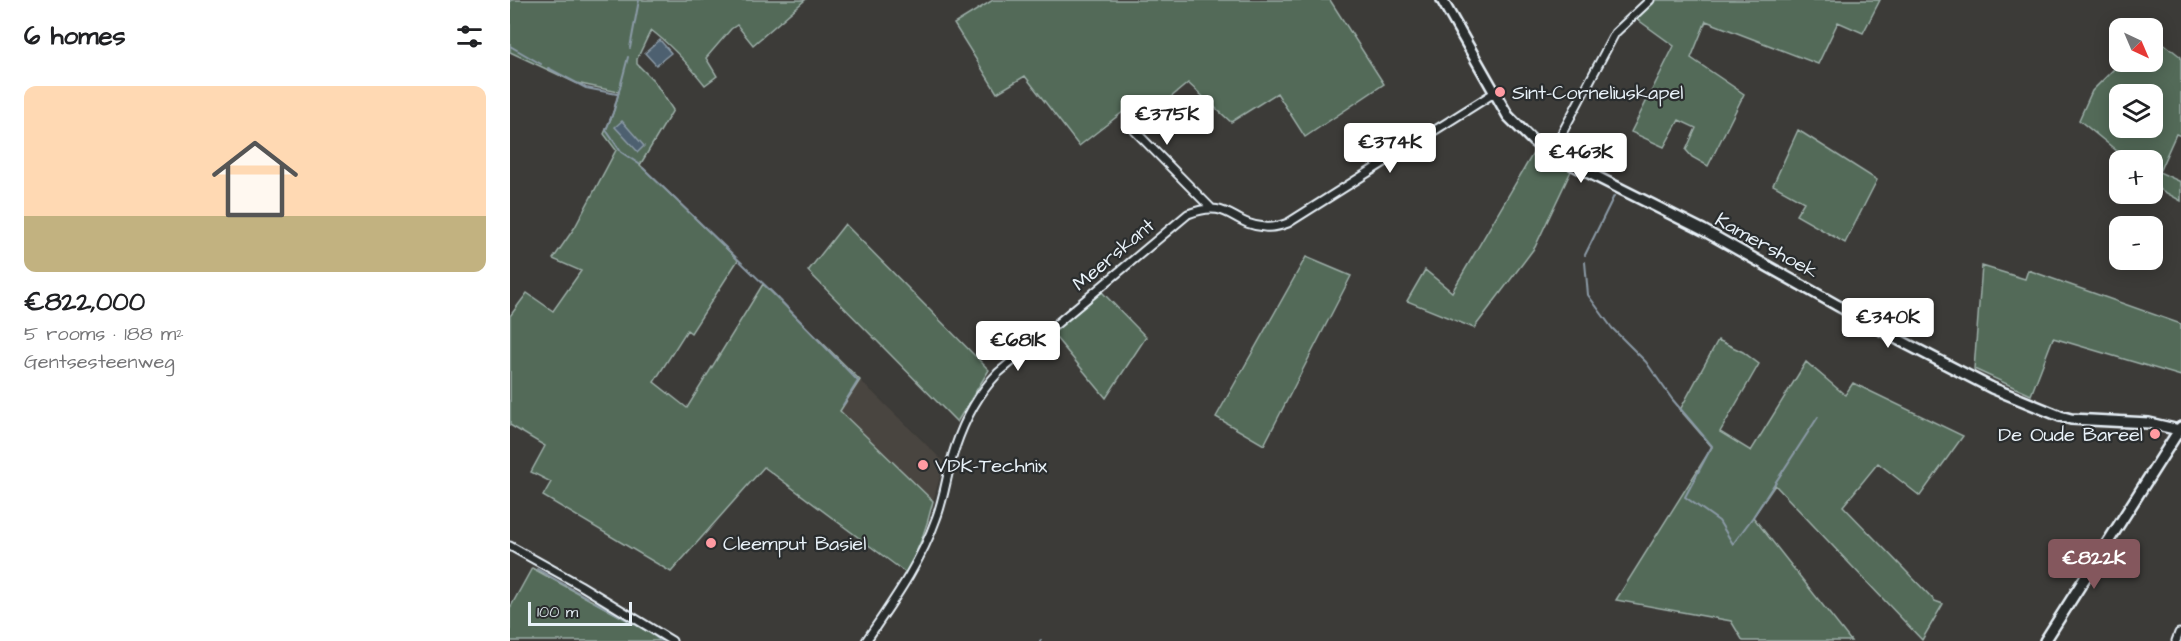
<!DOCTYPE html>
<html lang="en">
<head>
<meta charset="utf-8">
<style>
  body { margin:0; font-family:"Architects Daughter",sans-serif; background:#f6f6f6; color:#202124; height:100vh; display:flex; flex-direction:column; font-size:22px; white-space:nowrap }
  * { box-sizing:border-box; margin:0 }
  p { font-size:20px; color:#757577 }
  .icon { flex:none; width:33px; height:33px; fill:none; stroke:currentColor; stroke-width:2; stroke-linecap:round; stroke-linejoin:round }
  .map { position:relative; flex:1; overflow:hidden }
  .sheet { display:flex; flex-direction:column; background:#fff; width:510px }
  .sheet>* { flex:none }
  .needle { width:39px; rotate:136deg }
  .buttons { position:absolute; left:1599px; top:18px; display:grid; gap:12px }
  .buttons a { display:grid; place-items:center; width:54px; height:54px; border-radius:12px; background:#fff; box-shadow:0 3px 15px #0003; font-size:30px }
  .scale { position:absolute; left:18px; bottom:15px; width:104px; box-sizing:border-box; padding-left:6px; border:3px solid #e8f1f8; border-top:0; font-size:16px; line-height:21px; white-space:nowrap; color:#e8f1f8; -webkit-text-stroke:4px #2a2d2e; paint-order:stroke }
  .price { position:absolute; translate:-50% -51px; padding:0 14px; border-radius:6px; background:#fff; color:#222; font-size:20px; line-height:39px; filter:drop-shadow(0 2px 3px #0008) }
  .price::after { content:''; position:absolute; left:50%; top:36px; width:18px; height:14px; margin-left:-9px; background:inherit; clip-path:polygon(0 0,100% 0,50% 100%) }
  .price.active { background:#84575d; color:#fff }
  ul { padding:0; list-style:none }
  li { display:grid; align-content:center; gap:12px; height:318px; padding:0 24px }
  li span { display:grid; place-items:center; height:186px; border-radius:12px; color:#555 }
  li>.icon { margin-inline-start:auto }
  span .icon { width:108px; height:108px; fill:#fffc; stroke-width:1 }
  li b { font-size:26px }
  h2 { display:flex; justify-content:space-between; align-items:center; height:72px; padding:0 24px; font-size:26px }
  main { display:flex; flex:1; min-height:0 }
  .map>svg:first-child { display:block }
  .built { fill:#49453f }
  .green { fill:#526b59; stroke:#9daea8; stroke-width:1.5; fill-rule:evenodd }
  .water { fill:#4d6070; stroke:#8b9aa6; stroke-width:1.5 }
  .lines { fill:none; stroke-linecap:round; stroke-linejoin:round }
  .stream { stroke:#8b9aa6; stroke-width:2 }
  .street-casing { stroke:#e8f1f8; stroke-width:11 }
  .secondary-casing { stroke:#e8f1f8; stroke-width:14 }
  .street { stroke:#2a2d2e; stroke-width:7 }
  .secondary { stroke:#2a2d2e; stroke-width:9 }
  .poi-dot { fill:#ff9aa2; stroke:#2a2d2e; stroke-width:2 }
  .labels { text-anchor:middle; stroke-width:4.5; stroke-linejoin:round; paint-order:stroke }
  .poi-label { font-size:20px; fill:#e8f1f8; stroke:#2a2d2e; text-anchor:start }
  .street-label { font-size:20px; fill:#e8f1f8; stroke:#2a2d2e }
</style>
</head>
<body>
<main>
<section class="sheet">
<h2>6 homes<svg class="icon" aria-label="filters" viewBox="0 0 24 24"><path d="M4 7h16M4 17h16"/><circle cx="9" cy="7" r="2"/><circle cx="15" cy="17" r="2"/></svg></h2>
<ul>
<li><span style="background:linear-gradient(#ffd9b3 70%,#c2b280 0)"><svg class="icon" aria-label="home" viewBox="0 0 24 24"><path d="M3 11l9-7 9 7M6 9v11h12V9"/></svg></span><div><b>€822,000</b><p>5 rooms · 188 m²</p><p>Gentsesteenweg</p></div></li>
</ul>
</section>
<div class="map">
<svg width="1671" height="641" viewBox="0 0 1671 641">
  <rect width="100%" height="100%" fill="#3c3b38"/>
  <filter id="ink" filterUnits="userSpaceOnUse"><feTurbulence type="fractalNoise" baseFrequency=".0167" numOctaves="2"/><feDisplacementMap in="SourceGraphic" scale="12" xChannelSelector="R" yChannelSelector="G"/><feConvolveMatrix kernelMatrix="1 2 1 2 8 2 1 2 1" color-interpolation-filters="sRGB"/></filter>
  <g filter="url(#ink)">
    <path class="built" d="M 350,380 L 434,462 L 423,501 L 330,411 Z"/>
    <path class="green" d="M 0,0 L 295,0 L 243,45 L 227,25 L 221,29 L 196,58 L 207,76 L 195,85 C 179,65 161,45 141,30 L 127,59 L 127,64 L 144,81 L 163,110 L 130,165 L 228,260 L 181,333 L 177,330 L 144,382 L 177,408 L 253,284 L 350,380 L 330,411 L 423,501 C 417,527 409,550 396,573 L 254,467 L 161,572 L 33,496 L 41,482 L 21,472 L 35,446 L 0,425 L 0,316 L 17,293 L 43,311 L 71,271 L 43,259 L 65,227 L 106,150 L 94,134 L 102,116 L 109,92 L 66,83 L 0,52 Z
      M 483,0 L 820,0 L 874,84 L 795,137 L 767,93 L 721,122 L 678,83 L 631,122 L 618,108 L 569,146 L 515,76 L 487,93 L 444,24 Z
      M 1143,0 L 1370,0 L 1353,33 L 1328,22 L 1308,64 L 1196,21 L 1181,58 L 1234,94 L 1198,166 L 1182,157 L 1176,150 L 1186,128 L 1169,120 L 1154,147 L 1121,132 L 1164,46 L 1124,17 Z
      M 1643,35 L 1671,57 L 1671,136 L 1666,134 L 1649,172 L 1671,182 L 1671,201 L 1651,190 L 1643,181 L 1642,160 L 1618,160 L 1569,120 L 1582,91 L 1611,62 L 1642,62 ZM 1610,94 L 1642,94 L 1642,128 L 1610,128 Z
      M 1288,130 L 1367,180 L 1335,243 L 1286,215 L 1294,202 L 1263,185 Z
      M 1025,150 L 1061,171 L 1025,247 L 964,328 L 897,301 L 915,270 L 942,292 Z
      M 335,224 L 479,370 L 447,422 L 298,271 Z
      M 796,257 L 841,276 L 754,445 L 706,417 Z
      M 1472,266 L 1515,279 L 1518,270 L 1671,324 L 1671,376 L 1543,338 L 1521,395 L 1464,369 Z
      M 592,292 L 636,337 L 596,398 L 542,333 Z
      M 1208,340 L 1233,352 L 1249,364 L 1210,432 L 1241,451 L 1296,362 L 1335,395 L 1343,383 L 1453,436 L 1410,496 L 1368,463 L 1333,506 L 1425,601 L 1433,604 L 1412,640 L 1265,485 L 1243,517 L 1341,641 L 1233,641 L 1221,621 L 1106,600 L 1202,447 L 1170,410 Z
      M 22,568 L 139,632 L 152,641 L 0,641 L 0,608 Z"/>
    <path class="water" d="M 150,40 L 161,53 L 146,65 L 135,53 Z
      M 112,121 L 134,146 L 128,152 L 105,127 Z"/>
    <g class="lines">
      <path class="stream" d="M 0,46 L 31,64
        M 120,48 L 129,0
        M 118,57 L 104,110 L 96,130 L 111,152 L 129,164
        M 38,68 L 76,88 L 107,94
        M 133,168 L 265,295 L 348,381 L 333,405
        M 1075,255 L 1104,196
        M 1075,262 L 1078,295 L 1102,328 L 1136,362 L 1162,399 L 1202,446 L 1175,497 L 1209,521 L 1223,544 L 1243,517 L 1308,417
        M 27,569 L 78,598
        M 85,602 L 139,632 L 151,641
        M 530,641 L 531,640"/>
      <g class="street-casing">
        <path id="street" d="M 624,130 L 701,208
          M 1041,154 L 1105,33 L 1140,0
          M 0,546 L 70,585 L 162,641
          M 356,641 C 383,601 410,564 426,519 C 435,496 437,471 445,448 C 454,421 468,394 488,373 L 678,214 C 720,198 721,225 755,227 C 763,228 770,226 778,223 L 984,93
          M 1666,641 L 1669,633"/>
      </g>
      <g class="secondary-casing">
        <path id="secondary" d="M 932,0 L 998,116 L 1023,141 L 1041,154 L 1193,230 L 1389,340 L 1482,388 L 1550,416 L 1561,419 L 1639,423 L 1669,430
          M 1535,641 L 1671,427"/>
      </g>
      <use href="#street" class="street"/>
      <use href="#secondary" class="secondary"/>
    </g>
  </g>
  <g class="poi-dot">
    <circle cx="990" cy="92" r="6"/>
    <circle cx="1645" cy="434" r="6"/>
    <circle cx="413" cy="465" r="6"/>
    <circle cx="201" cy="543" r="6"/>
  </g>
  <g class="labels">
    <g class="poi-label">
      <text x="1002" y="99">Sint-Corneliuskapel</text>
      <text x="1633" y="441" text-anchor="end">De Oude Bareel</text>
      <text x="425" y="472">VDK-Technix</text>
      <text x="213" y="550">Cleemput Basiel</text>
    </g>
    <g class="street-label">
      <text transform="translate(1257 245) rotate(29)" y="7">Kamershoek</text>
      <text transform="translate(603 254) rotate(-40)" y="7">Meerskant</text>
    </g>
  </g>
</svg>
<div class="buttons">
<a><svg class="needle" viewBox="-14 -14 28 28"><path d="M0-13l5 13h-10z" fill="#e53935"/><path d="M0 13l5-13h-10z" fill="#757577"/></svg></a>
<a><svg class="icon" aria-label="layers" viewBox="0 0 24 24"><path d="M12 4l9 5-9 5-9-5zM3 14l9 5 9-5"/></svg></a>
<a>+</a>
<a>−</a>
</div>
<div class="scale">100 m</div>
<b class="price" style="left:657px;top:146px">€375K</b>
<b class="price" style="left:880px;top:174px">€374K</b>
<b class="price" style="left:1071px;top:184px">€463K</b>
<b class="price" style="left:1378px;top:349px">€340K</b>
<b class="price" style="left:508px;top:372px">€681K</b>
<b class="price active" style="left:1584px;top:590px">€822K</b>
</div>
</main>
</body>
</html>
